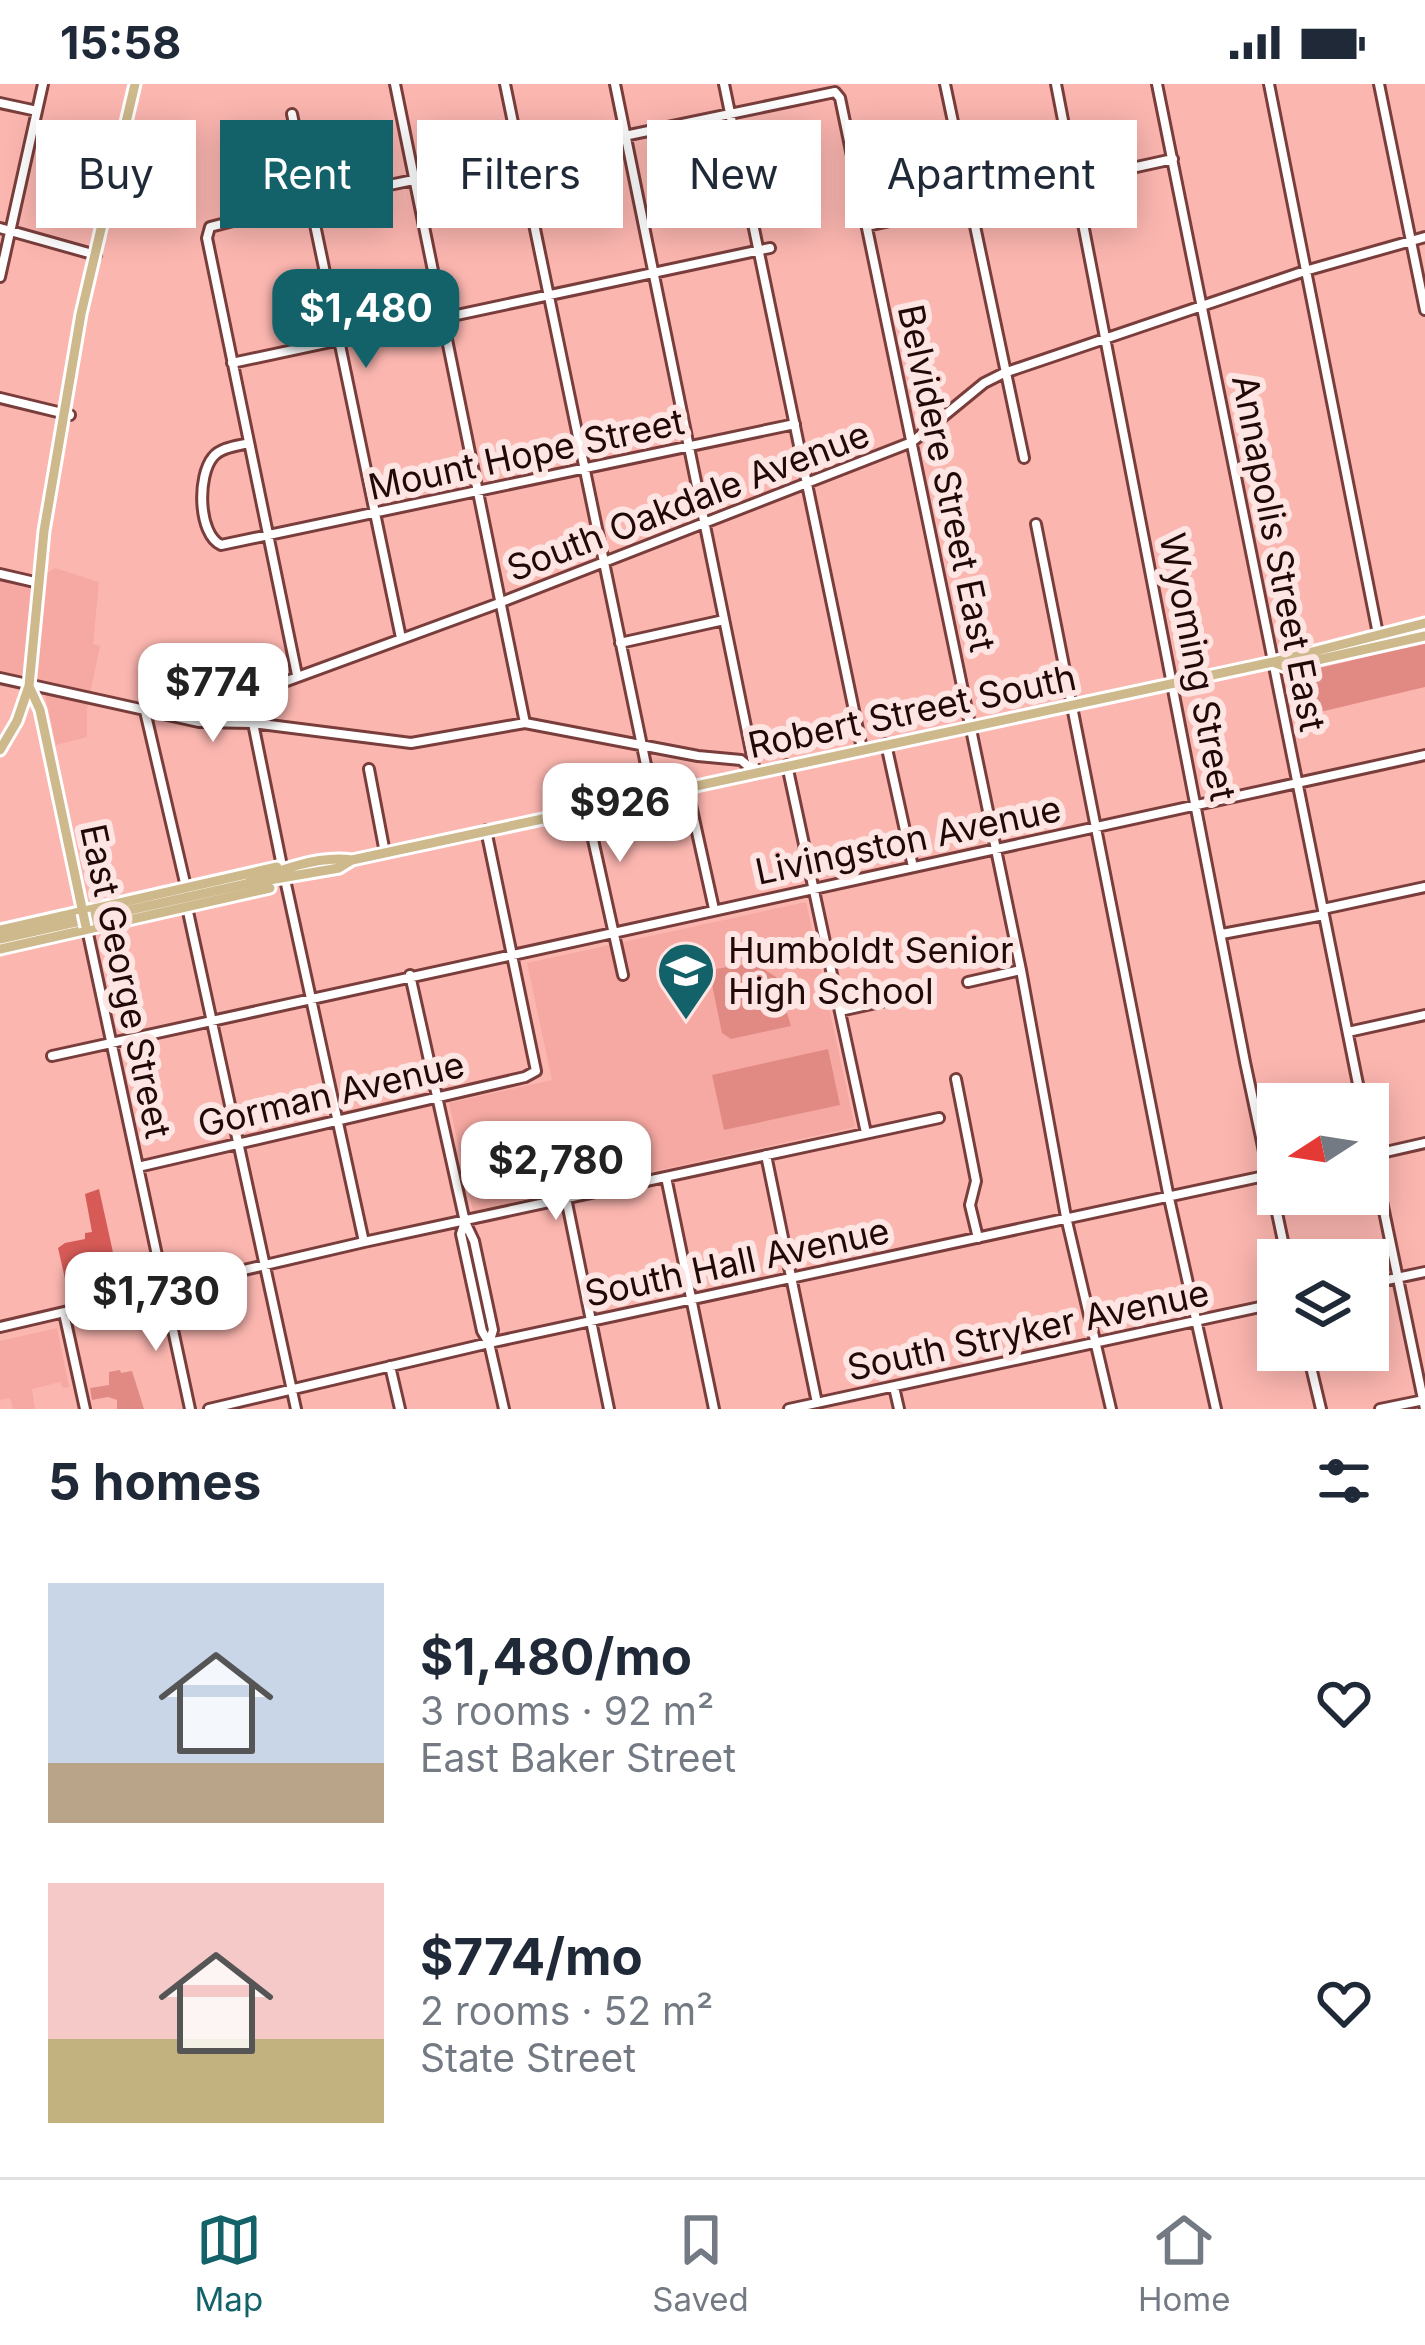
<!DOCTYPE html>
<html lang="en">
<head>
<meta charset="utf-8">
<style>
  body { margin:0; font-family:Inter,sans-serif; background:#f2f2f3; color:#1f2937; height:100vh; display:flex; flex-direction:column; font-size:45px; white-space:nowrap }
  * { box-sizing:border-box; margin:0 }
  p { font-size:39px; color:#747a83 }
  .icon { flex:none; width:66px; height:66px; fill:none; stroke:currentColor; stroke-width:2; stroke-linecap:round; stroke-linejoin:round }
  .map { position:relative; height:1325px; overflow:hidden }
  .side { display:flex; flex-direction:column; background:#fff; flex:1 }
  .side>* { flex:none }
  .top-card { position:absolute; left:36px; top:36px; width:1353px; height:108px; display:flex; gap:24px }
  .needle { width:78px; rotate:258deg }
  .tools { position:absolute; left:1257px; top:999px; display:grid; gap:24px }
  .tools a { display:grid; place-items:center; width:132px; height:132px; border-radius:0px; background:#fff; box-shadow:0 6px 30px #0003; font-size:60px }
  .price { position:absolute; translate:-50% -102px; padding:0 27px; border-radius:24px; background:#fff; color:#222; font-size:39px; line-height:78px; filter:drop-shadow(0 3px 6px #0008) }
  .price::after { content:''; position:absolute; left:50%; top:72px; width:36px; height:27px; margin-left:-18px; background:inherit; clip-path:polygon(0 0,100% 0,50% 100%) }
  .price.selected { background:#13626a; color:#fff }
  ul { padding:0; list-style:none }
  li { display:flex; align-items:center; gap:36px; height:300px; padding:0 48px }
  li span { display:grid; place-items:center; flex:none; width:336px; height:240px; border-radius:0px; color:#555 }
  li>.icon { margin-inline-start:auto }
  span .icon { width:144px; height:144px; fill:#fffc; stroke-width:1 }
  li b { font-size:51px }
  h2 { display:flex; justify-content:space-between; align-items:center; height:144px; padding:0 48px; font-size:51px }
  .pill { padding:0 42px; border-radius:0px; background:#fff; box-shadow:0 6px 30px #0003; font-size:42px; line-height:108px }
  .pill.selected { background:#13626a; color:#fff }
  .status { display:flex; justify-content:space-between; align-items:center; height:84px; padding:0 60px; background:#fff; direction:ltr }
  .status svg { height:33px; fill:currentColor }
  .menu { display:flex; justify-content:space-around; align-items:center; height:168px; border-top:3px solid #e0e1e3; background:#fff; font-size:33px; color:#747a83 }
  .menu a { display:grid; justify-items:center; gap:6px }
  .menu .selected { color:#13626a }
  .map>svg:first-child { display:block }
  .built { fill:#f6a9a2 }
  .green { fill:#e18a84 }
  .forest { fill:#d65b57 }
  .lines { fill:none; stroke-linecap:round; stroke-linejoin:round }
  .minor-casing { stroke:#793e3b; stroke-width:14 }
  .major-casing { stroke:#fff; stroke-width:15 }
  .minor { stroke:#fff; stroke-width:8 }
  .major { stroke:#ceb98d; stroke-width:9 }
  .major-bridge-casing { stroke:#fff; stroke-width:15; stroke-linecap:butt }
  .major-bridge { stroke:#ceb98d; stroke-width:9 }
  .labels { text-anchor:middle; stroke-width:12; stroke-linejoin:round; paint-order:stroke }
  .street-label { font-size:36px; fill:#210908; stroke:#fce5e3 }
  .poi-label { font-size:36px; fill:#210908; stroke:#fce5e3; text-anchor:start }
</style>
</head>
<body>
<div class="status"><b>15:58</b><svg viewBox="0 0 49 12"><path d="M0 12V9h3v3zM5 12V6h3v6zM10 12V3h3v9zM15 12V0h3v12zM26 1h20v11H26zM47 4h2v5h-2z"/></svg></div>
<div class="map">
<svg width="1425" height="1325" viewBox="0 0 1425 1325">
  <rect width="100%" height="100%" fill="#fcb6b0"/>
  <path class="built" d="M 55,484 L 99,498 L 93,560 L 100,562 L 87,625 L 87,653 L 56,661 L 42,597 L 0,587 L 0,497 L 25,503 Z
    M 806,818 L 855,1043 L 473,1127 L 449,1019 L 552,996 L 527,879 Z
    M 57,1244 L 69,1303 L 63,1304 L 60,1298 L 32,1305 L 35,1325 L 13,1325 L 10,1314 L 0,1316 L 0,1257 Z"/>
  <path class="green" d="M 1425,559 L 1425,603 L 1295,634 L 1290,591 Z
    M 754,879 L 776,893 L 791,942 L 731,955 L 722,949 L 709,886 Z
    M 828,965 L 840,1021 L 724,1046 L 712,991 Z
    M 120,1286 L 121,1289 L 132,1287 L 144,1325 L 117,1325 L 117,1316 L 108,1313 L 92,1316 L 90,1304 L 109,1301 L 109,1288 Z"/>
  <path class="forest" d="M 99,1105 L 120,1200 L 110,1203 L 103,1195 L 69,1212 L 58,1164 L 65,1159 L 85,1155 L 85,1149 L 92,1148 L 85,1110 Z"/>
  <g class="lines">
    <g class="minor-casing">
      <path id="minor" d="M 395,0 L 525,639
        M 505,0 L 652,710
        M 615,0 L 755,687
        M 724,0 L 862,665
        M 945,0 L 1024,374
        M 1056,0 L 1245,978 L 1287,1176
        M 1157,0 L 1362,1020
        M 1269,0 L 1378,550
        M 1379,0 L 1425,226
        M 0,19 L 37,27
        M 292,30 L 401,554
        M 867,142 L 1173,75
        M 0,144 L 96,171
        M 0,193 L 43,0
        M 232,279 L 770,164
        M 0,314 L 70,331
        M 249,359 C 238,362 221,363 213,373 C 197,392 198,450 221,461 L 795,340
        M 1036,440 L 1169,1114 L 1216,1325
        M 0,490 L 39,499
        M 620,559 L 724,536
        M 297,591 L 207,154 L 210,143 L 303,119 L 835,8 L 840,14 L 1021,886 L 1066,1133 L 1111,1325
        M 0,594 L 199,638 L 253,639 L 411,659 L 525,639 L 698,672 L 741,676 L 755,688
        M 229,618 L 237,633 L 248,637
        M 145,627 L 186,803
        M 178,633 L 205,627 L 494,521 L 912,358 L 984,299 L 1004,289 L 1305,187 L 1425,153
        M 253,639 L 282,782
        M 886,660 L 913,783
        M 787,681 L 866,1049
        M 369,685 L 385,769
        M 687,703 L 714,825
        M 586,724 L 623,891
        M 286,800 L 364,1158
        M 187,823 L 296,1325
        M 1323,825 L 1425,803
        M 87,845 L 190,1325
        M 1222,850 L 1324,831
        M 410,891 L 465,1138 L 474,1157 L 493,1246 L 489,1259
        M 968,898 L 1021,886
        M 840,927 L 890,916
        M 1348,948 L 1425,931
        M 52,972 L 1425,671
        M 956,995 L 976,1097 L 970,1121 L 978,1154
        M 1368,1050 L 1425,1325
        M 766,1071 L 817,1319
        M 1368,1072 L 1425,1059
        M 138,1083 L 525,993 L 536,987 L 486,746
        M 666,1093 L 714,1325
        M 566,1114 L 609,1325
        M 464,1141 L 461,1150 L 482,1247 L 489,1259 L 504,1325
        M 1368,1200 L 1425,1188
        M 64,1229 L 85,1325
        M 0,1243 L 364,1158 L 939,1034
        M 1307,1266 L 1321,1325
        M 390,1282 L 400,1325
        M 894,1303 L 899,1325
        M 209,1325 L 489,1259 L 1278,1089
        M 789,1325 L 1278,1219
        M 1380,1325 L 1424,1316"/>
    </g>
    <g class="major-casing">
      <path id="major" d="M 1273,578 L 1286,583 L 1425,552
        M 29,602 L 40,626 L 83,829
        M 0,666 L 17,637 L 29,602 L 44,447 L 81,230 L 135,0
        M 246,800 C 277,787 318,771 352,776 L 1273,578 L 1425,539
        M 0,846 L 277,783
        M 0,855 L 246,800 L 339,784 L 352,776
        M 0,865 L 270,804"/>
    </g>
    <use href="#minor" class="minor"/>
    <use href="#major" class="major"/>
    <g class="major-bridge-casing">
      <path id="major-bridge" d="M 83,829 L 86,843"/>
    </g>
    <use href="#major-bridge" class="major-bridge"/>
  </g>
  <defs>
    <g id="school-pin" transform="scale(3)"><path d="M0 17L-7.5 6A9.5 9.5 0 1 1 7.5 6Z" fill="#13626a" stroke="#fce5e3"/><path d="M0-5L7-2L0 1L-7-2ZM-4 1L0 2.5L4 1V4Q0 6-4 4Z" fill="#fff"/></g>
  </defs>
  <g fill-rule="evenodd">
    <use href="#school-pin" x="686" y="887"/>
  </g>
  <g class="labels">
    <g class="street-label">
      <text transform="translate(526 370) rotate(-12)" y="13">Mount Hope Street</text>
      <text transform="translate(947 394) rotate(78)" y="13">Belvidere Street East</text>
      <text transform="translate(688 417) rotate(-21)" y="13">South Oakdale Avenue</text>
      <text transform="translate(1279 469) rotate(79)" y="13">Annapolis Street East</text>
      <text transform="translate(1198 583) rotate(79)" y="13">Wyoming Street</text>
      <text transform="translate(912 627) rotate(-12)" y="13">Robert Street South</text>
      <text transform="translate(908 756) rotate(-12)" y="13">Livingston Avenue</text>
      <text transform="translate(126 897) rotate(78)" y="13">East George Street</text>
      <text transform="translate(331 1010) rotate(-13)" y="13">Gorman Avenue</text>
      <text transform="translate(737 1178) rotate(-12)" y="13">South Hall Avenue</text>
      <text transform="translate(1028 1246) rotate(-12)" y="13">South Stryker Avenue</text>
    </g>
    <g class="poi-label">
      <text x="728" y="879">Humboldt Senior<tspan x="728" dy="41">High School</tspan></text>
    </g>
  </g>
</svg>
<div class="tools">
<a><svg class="needle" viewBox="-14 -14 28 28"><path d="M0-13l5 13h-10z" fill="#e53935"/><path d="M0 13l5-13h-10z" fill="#747a83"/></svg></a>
<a><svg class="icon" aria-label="layers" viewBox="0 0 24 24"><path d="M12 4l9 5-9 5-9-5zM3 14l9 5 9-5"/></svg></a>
</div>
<b class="price selected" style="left:366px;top:287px">$1,480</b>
<b class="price" style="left:213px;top:661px">$774</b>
<b class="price" style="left:620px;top:781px">$926</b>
<b class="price" style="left:556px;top:1139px">$2,780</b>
<b class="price" style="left:156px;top:1270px">$1,730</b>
<div class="top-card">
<a class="pill">Buy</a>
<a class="pill selected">Rent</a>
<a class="pill">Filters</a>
<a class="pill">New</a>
<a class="pill">Apartment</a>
</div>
</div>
<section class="side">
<h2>5 homes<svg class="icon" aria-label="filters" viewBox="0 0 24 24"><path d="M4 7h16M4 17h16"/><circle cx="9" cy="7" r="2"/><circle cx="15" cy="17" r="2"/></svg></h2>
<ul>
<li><span style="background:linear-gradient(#c9d6e8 75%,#b9a48a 0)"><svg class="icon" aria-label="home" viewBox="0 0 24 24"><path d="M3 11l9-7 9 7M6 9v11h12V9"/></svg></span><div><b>$1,480/mo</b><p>3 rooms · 92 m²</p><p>East Baker Street</p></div><svg class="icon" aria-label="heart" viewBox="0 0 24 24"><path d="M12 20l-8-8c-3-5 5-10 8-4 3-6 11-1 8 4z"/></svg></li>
<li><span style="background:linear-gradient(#f6c9c9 65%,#c2b280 0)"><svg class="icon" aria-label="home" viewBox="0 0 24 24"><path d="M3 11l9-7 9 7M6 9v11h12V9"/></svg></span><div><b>$774/mo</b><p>2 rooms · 52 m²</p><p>State Street</p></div><svg class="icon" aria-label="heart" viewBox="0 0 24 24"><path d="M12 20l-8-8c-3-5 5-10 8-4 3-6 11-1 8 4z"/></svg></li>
</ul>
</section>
<nav class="menu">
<a class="selected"><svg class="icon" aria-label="map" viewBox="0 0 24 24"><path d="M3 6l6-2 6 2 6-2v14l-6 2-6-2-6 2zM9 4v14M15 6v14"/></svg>Map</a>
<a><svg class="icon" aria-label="saved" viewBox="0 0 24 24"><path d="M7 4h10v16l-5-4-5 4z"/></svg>Saved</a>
<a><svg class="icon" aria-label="home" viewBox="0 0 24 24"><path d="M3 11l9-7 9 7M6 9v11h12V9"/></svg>Home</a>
</nav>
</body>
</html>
